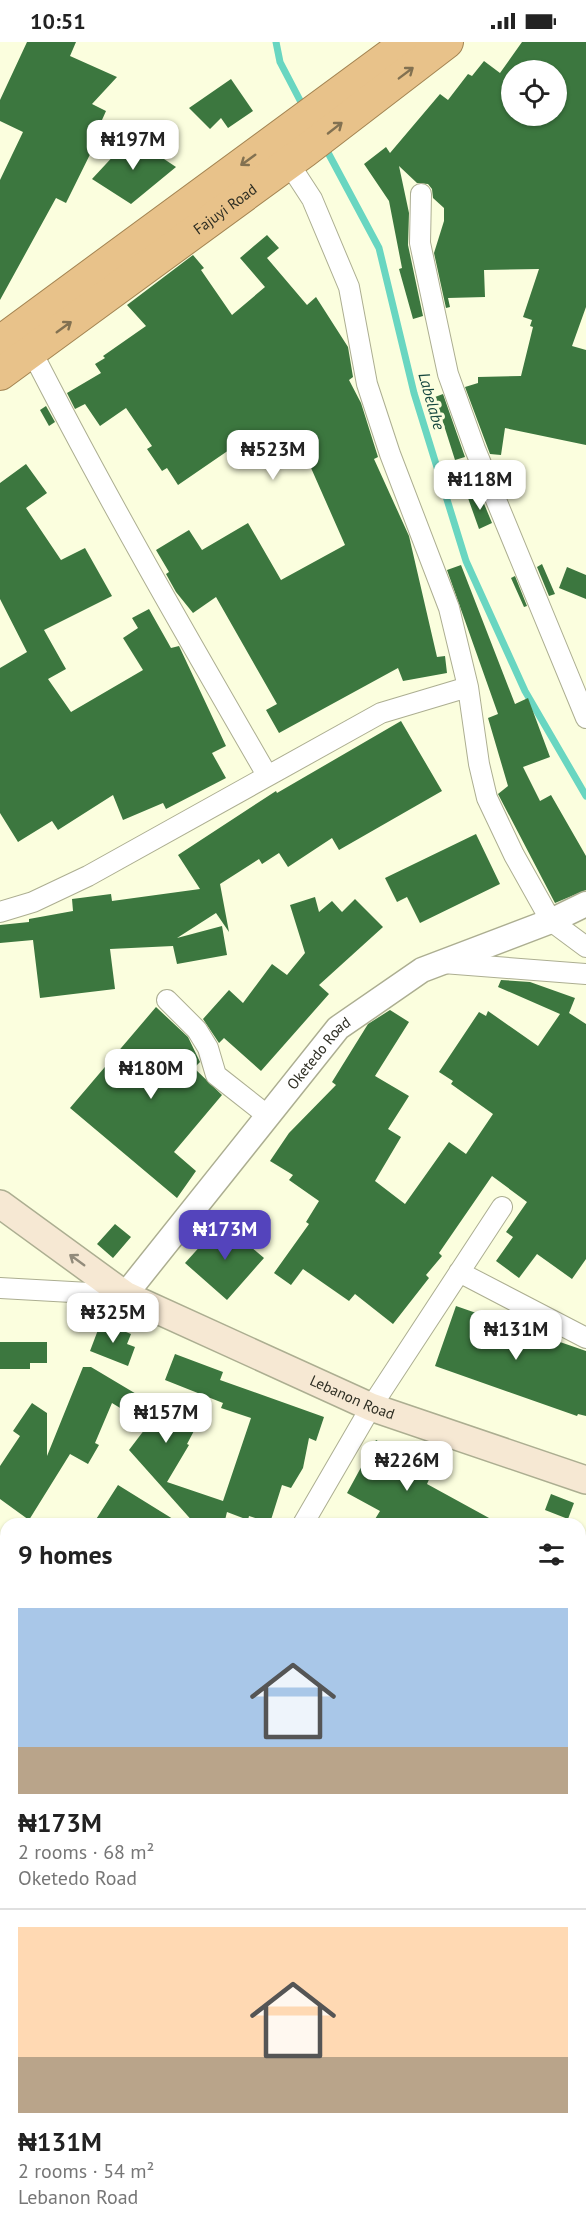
<!DOCTYPE html>
<html lang="en">
<head>
<meta charset="utf-8">
<style>
  body { margin:0; font-family:"PT Sans",sans-serif; background:#f6f6f6; color:#222; height:100vh; display:flex; flex-direction:column; font-size:22px; white-space:nowrap }
  * { box-sizing:border-box; margin:0 }
  p { font-size:20px; color:#767676 }
  .icon { flex:none; width:33px; height:33px; fill:none; stroke:currentColor; stroke-width:2; stroke-linecap:round; stroke-linejoin:round }
  .map { position:relative; flex:1; overflow:hidden }
  .side { position:absolute; left:0px; top:1476px; width:586px; height:722px; display:flex; flex-direction:column; background:#fff; border-radius:18px 18px 0 0; box-shadow:0 2px 4px #0004 }
  .side>* { flex:none }
  .buttons { position:absolute; left:501px; top:18px; display:grid; gap:12px }
  .buttons a { display:grid; place-items:center; width:66px; height:66px; border-radius:50%; background:#fff; box-shadow:0 2px 4px #0004; font-size:30px }
  .price { position:absolute; translate:-50% -51px; padding:0 14px; border-radius:12px; background:#fff; color:#222; font-size:20px; line-height:39px; filter:drop-shadow(0 2px 3px #0008) }
  .price::after { content:''; position:absolute; left:50%; top:36px; width:18px; height:14px; margin-left:-9px; background:inherit; clip-path:polygon(0 0,100% 0,50% 100%) }
  .price.on { background:#5444bc; color:#fff }
  ul { padding:0; list-style:none }
  li { display:grid; align-content:center; gap:12px; height:318px; padding:0 18px }
  li+li { border-top:2px solid #e0e0e0 }
  li span { display:grid; place-items:center; height:186px; border-radius:0px; color:#555 }
  li>.icon { margin-inline-start:auto }
  span .icon { width:108px; height:108px; fill:#fffc; stroke-width:1 }
  li b { font-size:26px }
  h2 { display:flex; justify-content:space-between; align-items:center; height:72px; padding:0 18px; font-size:26px }
  .status { display:flex; justify-content:space-between; align-items:center; height:42px; padding:0 30px; background:#fff; direction:ltr }
  .status svg { height:16px; fill:currentColor }
  .map>svg:first-child { display:block }
  .lines { fill:none; stroke-linecap:round; stroke-linejoin:round }
  .stream { stroke:#69d6c1; stroke-width:7 }
  .building { fill:#3c773f; fill-rule:evenodd }
  .service-casing { stroke:#acae91; stroke-width:12 }
  .minor-casing { stroke:#acae91; stroke-width:22 }
  .tertiary-casing { stroke:#acae91; stroke-width:27 }
  .secondary-casing { stroke:#acae91; stroke-width:30 }
  .trunk-casing { stroke:#a38452; stroke-width:34 }
  .service { stroke:#fff; stroke-width:9 }
  .minor { stroke:#fff; stroke-width:20 }
  .tertiary { stroke:#fff; stroke-width:24 }
  .secondary { stroke:#f6e8d3; stroke-width:27 }
  .trunk { stroke:#e8c28a; stroke-width:32 }
  .oneway { stroke:#827151 }
  .oneway2 { stroke:#928b7b }
  .labels { text-anchor:middle; stroke-width:6; stroke-linejoin:round; paint-order:stroke }
  .street-label { font-size:15px; fill:#2e2e23; stroke:#fbfede }
  .water-label { font-size:16px; font-style:italic; fill:#17483f; stroke:#fbfede }
</style>
</head>
<body>
<div class="status"><b>10:51</b><svg viewBox="0 0 49 12"><path d="M0 12V9h3v3zM5 12V6h3v6zM10 12V3h3v9zM15 12V0h3v12zM26 1h20v11H26zM47 4h2v5h-2z"/></svg></div>
<div class="map">
<svg width="586" height="2197" viewBox="0 0 586 2197">
  <rect width="100%" height="100%" fill="#fbfede"/>
  <g class="lines">
    <path class="stream" d="M 276,0 L 280,20 L 304,66
      M 325,105 L 379,206 L 414,351 L 466,519 L 525,649 L 586,754"/>
  </g>
  <path class="building" d="M 27,0 L 76,0 L 70,14 L 117,35 L 92,62 L 106,69 L 102,78 L 106,80 L 66,161 L 56,156 L 0,258 L 0,138 L 23,90 L 0,79 L 0,58 Z
    M 522,0 L 586,0 L 586,265 L 572,304 L 586,308 L 586,403 L 505,386 L 501,413 L 490,412 L 465,345 L 478,341 L 478,335 L 521,334 L 533,285 L 530,284 L 532,278 L 523,275 L 539,227 L 484,228 L 485,255 L 448,256 L 450,265 L 446,266 L 434,211 L 444,179 L 444,166 L 433,156 L 432,147 L 428,142 L 417,141 L 399,124 L 409,171 L 408,203 L 423,274 L 413,277 L 399,227 L 402,226 L 389,159 L 364,122 L 386,105 L 390,111 L 440,52 L 448,58 L 468,32 L 472,34 L 484,19 L 500,31 ZM 512,28 L 556,28 L 556,74 L 512,74 Z
    M 231,37 L 253,69 L 228,86 L 221,76 L 210,87 L 189,66 Z
    M 131,95 L 176,125 L 131,162 L 92,137 Z
    M 267,193 L 279,206 L 267,216 L 307,263 L 316,255 L 348,305 L 353,335 L 349,338 L 361,361 L 378,415 L 374,417 L 409,494 L 437,615 L 445,614 L 447,631 L 403,639 L 398,626 L 279,691 L 266,668 L 277,662 L 216,555 L 193,571 L 176,550 L 166,532 L 169,530 L 156,508 L 189,488 L 202,508 L 248,481 L 281,538 L 345,503 L 304,410 L 283,422 L 268,396 L 238,419 L 229,408 L 178,443 L 167,426 L 162,429 L 147,407 L 152,404 L 126,366 L 100,384 L 85,362 L 75,367 L 67,351 L 101,331 L 95,322 L 105,316 L 103,314 L 146,284 L 127,263 L 193,213 L 204,226 L 201,228 L 232,273 L 265,245 L 240,216 Z
    M 443,352 L 465,415 L 455,418 L 435,355 Z
    M 46,364 L 55,380 L 49,384 L 40,368 Z
    M 26,422 L 47,451 L 26,466 L 61,518 L 85,506 L 112,554 L 44,588 L 66,627 L 48,637 L 71,670 L 143,628 L 123,596 L 138,586 L 132,576 L 149,567 L 171,606 L 179,604 L 226,704 L 212,711 L 226,736 L 166,767 L 163,761 L 123,778 L 113,753 L 58,788 L 52,779 L 18,800 L 0,771 L 0,626 L 27,610 L 0,557 L 0,441 Z
    M 480,452 L 492,481 L 479,487 L 468,456 Z
    M 542,522 L 555,552 L 549,554 L 537,525 Z
    M 461,523 L 515,662 L 528,656 L 550,715 L 523,725 L 540,759 L 551,753 L 586,814 L 586,848 L 555,861 L 498,752 L 508,744 L 488,676 L 498,672 L 447,528 Z
    M 567,525 L 586,533 L 586,557 L 559,546 Z
    M 515,534 L 527,564 L 524,565 L 511,536 Z
    M 401,679 L 442,749 L 339,808 L 332,796 L 288,825 L 279,811 L 262,822 L 259,817 L 220,842 L 229,890 L 216,871 L 177,896 L 222,884 L 227,913 L 177,922 L 173,904 L 110,907 L 115,947 L 40,956 L 33,898 L 0,901 L 0,883 L 29,880 L 29,877 L 73,869 L 72,857 L 111,852 L 112,859 L 200,847 L 178,813 L 276,749 L 277,751 Z
    M 476,792 L 500,842 L 420,881 L 407,855 L 397,860 L 385,836 Z
    M 315,855 L 319,870 L 332,859 L 342,870 L 355,857 L 383,885 L 319,943 L 329,952 L 261,1029 L 224,996 L 219,1001 L 203,977 L 229,948 L 243,961 L 272,922 L 287,933 L 305,911 L 290,863 Z
    M 501,938 L 530,940 L 575,956 L 569,971 L 586,982 L 586,1217 L 572,1237 L 537,1212 L 519,1236 L 496,1219 L 513,1195 L 506,1190 L 527,1160 L 492,1134 L 439,1211 L 442,1214 L 426,1233 L 429,1236 L 393,1282 L 355,1252 L 349,1259 L 303,1227 L 291,1243 L 274,1231 L 309,1182 L 306,1180 L 319,1159 L 289,1138 L 293,1133 L 270,1119 L 289,1091 L 336,1043 L 332,1040 L 368,982 L 390,968 L 409,980 L 375,1034 L 409,1054 L 388,1087 L 401,1095 L 375,1139 L 405,1162 L 449,1100 L 466,1112 L 493,1072 L 451,1042 L 453,1039 L 439,1030 L 479,970 L 486,974 L 488,969 L 538,1004 L 560,972 L 498,945 Z
    M 156,965 L 188,995 L 200,1020 L 194,1026 L 222,1053 L 174,1110 L 196,1129 L 177,1156 L 70,1066 Z
    M 222,1180 L 264,1216 L 227,1258 L 185,1221 Z
    M 115,1182 L 131,1195 L 113,1216 L 97,1202 Z
    M 456,1264 L 586,1309 L 586,1374 L 578,1372 L 577,1374 L 435,1324 Z
    M 101,1280 L 131,1292 L 127,1302 L 135,1305 L 128,1324 L 90,1309 Z
    M 0,1300 L 47,1300 L 47,1321 L 30,1321 L 30,1327 L 0,1327 Z
    M 175,1312 L 223,1330 L 220,1338 L 324,1375 L 316,1399 L 309,1396 L 303,1426 L 291,1446 L 282,1443 L 270,1481 L 249,1474 L 248,1478 L 227,1470 L 224,1482 L 195,1482 L 129,1408 L 148,1383 L 112,1361 L 95,1401 L 99,1403 L 88,1422 L 70,1412 L 29,1478 L 0,1457 L 0,1424 L 20,1394 L 13,1389 L 32,1361 L 47,1371 L 47,1414 L 83,1325 L 91,1325 L 195,1387 L 187,1402 L 189,1403 L 167,1440 L 223,1459 L 251,1376 L 221,1366 L 223,1361 L 165,1338 Z
    M 376,1398 L 417,1421 L 420,1415 L 435,1424 L 427,1442 L 500,1482 L 372,1482 L 380,1469 L 347,1451 Z
    M 118,1443 L 181,1482 L 93,1482 Z
    M 551,1452 L 574,1461 L 568,1477 L 545,1468 Z"/>
  <g class="lines">
    <g class="service-casing">
      <path id="service" d="M 0,1852 L 6,1855
        M 5,1990 L 6,1987
        M 580,2029 L 586,2019"/>
    </g>
    <g class="minor-casing">
      <path id="minor" d="M 284,114 L 312,157 L 349,245 L 367,342 L 390,412 L 449,566 L 468,645 L 479,722 L 487,756 L 514,813 L 551,879 L 586,905
        M 421,152 L 420,201 L 448,332 L 475,407 L 586,676
        M 31,308 C 105,453 186,593 267,733
        M 0,870 L 33,860 L 88,834 L 381,671 L 468,645
        M 443,921 L 586,932
        M 167,958 L 197,988 L 208,1006 L 216,1033 L 268,1074
        M 459,1230 L 586,1296
        M 0,1246 L 125,1253
        M 303,1482 L 371,1365 L 502,1165
        M 307,2192 L 316,2197
        M 140,2197 L 143,2192"/>
    </g>
    <g class="tertiary-casing">
      <g id="tertiary">
        <path id="s1" d="M 125,1253 L 338,986 L 422,928 L 551,879 L 586,862"/>
        <path d="M 0,1737 L 6,1739"/>
        <path d="M 580,2041 L 586,2044"/>
      </g>
    </g>
    <g class="secondary-casing">
      <g id="secondary">
        <path id="s2" d="M 0,1162 L 125,1253 L 371,1365 L 586,1438"/>
      </g>
    </g>
    <g class="trunk-casing">
      <g id="trunk">
        <path d="M 0,300 L 408,0"/>
        <path id="s3" d="M 0,332 L 305,109 L 447,0"/>
      </g>
    </g>
    <use href="#service" class="service"/>
    <use href="#minor" class="minor"/>
    <use href="#tertiary" class="tertiary"/>
    <use href="#secondary" class="secondary"/>
    <use href="#trunk" class="trunk"/>
  </g>
  <defs><path id="oneway-shaft" d="M-6 0H5M1.5-3L5.5 0L1.5 3" fill="none" stroke-width="1.6" stroke-linecap="round" stroke-linejoin="round" transform="scale(1.5)"/></defs>
  <g class="oneway">
    <use href="#oneway-shaft" transform="translate(406 31) rotate(-37)"/>
    <use href="#oneway-shaft" transform="translate(335 86) rotate(-38)"/>
    <use href="#oneway-shaft" transform="translate(248 118) rotate(144)"/>
    <use href="#oneway-shaft" transform="translate(64 285) rotate(-36)"/>
  </g>
  <use class="oneway2" href="#oneway-shaft" transform="translate(77 1218) rotate(-144)"/>
  <g class="labels">
    <g class="street-label">
      <text dy="5" stroke="none"><textPath href="#s3" startOffset="279">Fajuyi Road</textPath></text>
      <text dy="5" stroke="none"><textPath href="#s1" startOffset="310">Oketedo Road</textPath></text>
      <text dy="5" stroke="none"><textPath href="#s2" startOffset="404">Lebanon Road</textPath></text>
    </g>
    <g class="water-label">
      <text transform="translate(432 359) rotate(74)" y="6">Labelabe</text>
    </g>
  </g>
</svg>
<div class="buttons">
<a><svg class="icon" aria-label="locate" viewBox="0 0 24 24"><circle cx="12" cy="12" r="6"/><path d="M12 2v4M12 18v4M2 12h4M18 12h4"/></svg></a>
</div>
<b class="price" style="left:133px;top:129px">₦197M</b>
<b class="price" style="left:273px;top:439px">₦523M</b>
<b class="price" style="left:480px;top:469px">₦118M</b>
<b class="price" style="left:151px;top:1058px">₦180M</b>
<b class="price on" style="left:225px;top:1219px">₦173M</b>
<b class="price" style="left:113px;top:1302px">₦325M</b>
<b class="price" style="left:516px;top:1319px">₦131M</b>
<b class="price" style="left:166px;top:1402px">₦157M</b>
<b class="price" style="left:407px;top:1450px">₦226M</b>
<section class="side">
<h2>9 homes<svg class="icon" aria-label="filters" viewBox="0 0 24 24"><path d="M4 7h16M4 17h16"/><circle cx="9" cy="7" r="2"/><circle cx="15" cy="17" r="2"/></svg></h2>
<ul>
<li><span style="background:linear-gradient(#a9c7e8 75%,#b9a48a 0)"><svg class="icon" aria-label="home" viewBox="0 0 24 24"><path d="M3 11l9-7 9 7M6 9v11h12V9"/></svg></span><div><b>₦173M</b><p>2 rooms · 68 m²</p><p>Oketedo Road</p></div></li>
<li><span style="background:linear-gradient(#ffd9b3 70%,#b9a48a 0)"><svg class="icon" aria-label="home" viewBox="0 0 24 24"><path d="M3 11l9-7 9 7M6 9v11h12V9"/></svg></span><div><b>₦131M</b><p>2 rooms · 54 m²</p><p>Lebanon Road</p></div></li>
</ul>
</section>
</div>
</body>
</html>
